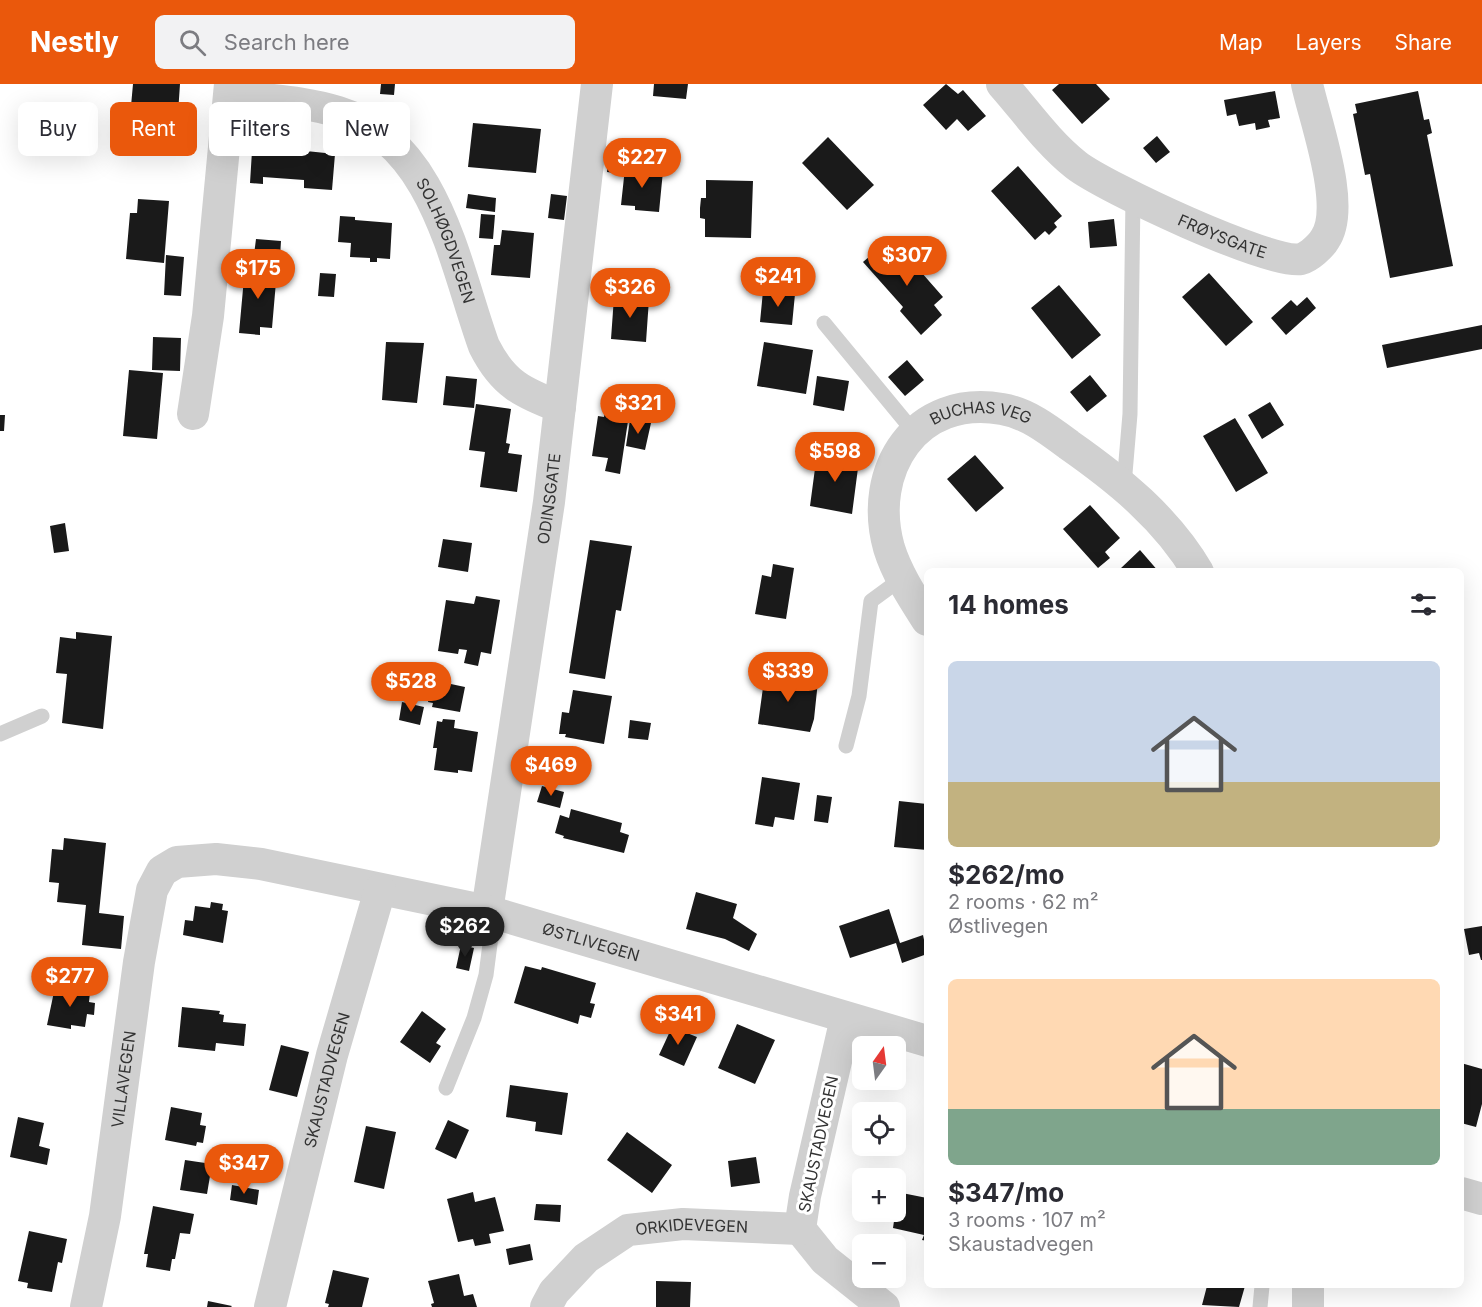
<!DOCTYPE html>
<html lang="en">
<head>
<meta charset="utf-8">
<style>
  body { margin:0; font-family:Inter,sans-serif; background:#f2f2f3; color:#2b2b33; height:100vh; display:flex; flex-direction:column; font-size:22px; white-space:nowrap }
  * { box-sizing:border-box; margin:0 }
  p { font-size:20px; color:#7c7c81 }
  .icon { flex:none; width:33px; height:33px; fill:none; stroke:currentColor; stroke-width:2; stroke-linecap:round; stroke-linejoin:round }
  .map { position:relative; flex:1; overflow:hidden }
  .drawer { position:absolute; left:924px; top:484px; width:540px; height:720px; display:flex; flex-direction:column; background:#fff; border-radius:9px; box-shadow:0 6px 24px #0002 }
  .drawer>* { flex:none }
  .top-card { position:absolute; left:18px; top:18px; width:570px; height:54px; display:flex; gap:12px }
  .needle { width:39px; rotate:14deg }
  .controls { position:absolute; left:852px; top:952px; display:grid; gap:12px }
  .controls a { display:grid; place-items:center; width:54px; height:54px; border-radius:9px; background:#fff; box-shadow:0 6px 24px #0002; font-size:30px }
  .price { position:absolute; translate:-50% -51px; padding:0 14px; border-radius:21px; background:#ea580c; color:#fff; font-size:20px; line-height:39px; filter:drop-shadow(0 2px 3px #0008) }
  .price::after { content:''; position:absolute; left:50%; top:36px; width:18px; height:14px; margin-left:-9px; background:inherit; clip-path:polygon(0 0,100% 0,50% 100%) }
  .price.current { background:#222; color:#fff }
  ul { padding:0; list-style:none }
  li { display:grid; align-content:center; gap:12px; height:318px; padding:0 24px }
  li span { display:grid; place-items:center; height:186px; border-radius:9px; color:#555 }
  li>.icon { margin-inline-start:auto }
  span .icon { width:108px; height:108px; fill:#fffc; stroke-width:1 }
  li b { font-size:26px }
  h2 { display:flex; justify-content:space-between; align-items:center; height:72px; padding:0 24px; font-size:26px }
  .tag { padding:0 21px; border-radius:9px; background:#fff; box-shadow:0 6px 24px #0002; font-size:21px; line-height:54px }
  .tag.current { background:#ea580c; color:#fff }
  header { display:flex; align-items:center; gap:36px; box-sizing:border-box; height:84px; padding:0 30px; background:#ea580c; color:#fff }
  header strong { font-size:28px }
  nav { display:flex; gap:33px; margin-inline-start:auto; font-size:21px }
  .search { width:420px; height:54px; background:#f2f2f3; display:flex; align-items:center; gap:15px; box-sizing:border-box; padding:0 21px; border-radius:9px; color:#7c7c81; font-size:22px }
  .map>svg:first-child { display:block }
  .building { fill:#1a1a1a }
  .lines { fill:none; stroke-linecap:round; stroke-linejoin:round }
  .service { stroke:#d0d0d0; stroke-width:15 }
  .minor { stroke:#d0d0d0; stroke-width:32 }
  .labels { text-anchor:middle; stroke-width:6; stroke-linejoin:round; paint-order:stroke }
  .street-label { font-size:16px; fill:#333; stroke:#fff }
</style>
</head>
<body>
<header>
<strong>Nestly</strong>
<div class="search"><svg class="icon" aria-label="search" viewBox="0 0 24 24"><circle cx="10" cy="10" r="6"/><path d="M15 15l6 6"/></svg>Search here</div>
<nav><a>Map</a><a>Layers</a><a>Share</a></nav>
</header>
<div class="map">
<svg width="1482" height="1223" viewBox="0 0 1482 1223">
  <rect width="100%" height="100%" fill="#fff"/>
  <path class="building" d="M 133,0 L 180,0 L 177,44 L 149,42 L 149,35 L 130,33 Z
    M 381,0 L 395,0 L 394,11 L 380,10 Z
    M 654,0 L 688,0 L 686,15 L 653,12 Z
    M 946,0 L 958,10 L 963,6 L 986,32 L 968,47 L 957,35 L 946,46 L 923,21 Z
    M 1059,0 L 1096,0 L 1110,15 L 1082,40 L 1052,6 Z
    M 1275,7 L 1280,34 L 1268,36 L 1270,43 L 1256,46 L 1255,39 L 1239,42 L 1236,30 L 1227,32 L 1224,16 Z
    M 1418,7 L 1424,36 L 1429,35 L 1432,49 L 1427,51 L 1453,182 L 1390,194 L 1370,90 L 1365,91 L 1353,30 L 1357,29 L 1355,20 Z
    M 473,39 L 541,45 L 536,89 L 468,83 Z
    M 1157,52 L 1170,68 L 1156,79 L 1143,64 Z
    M 828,53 L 874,101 L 847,126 L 802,79 Z
    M 265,56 L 307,59 L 306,67 L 335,70 L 332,106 L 304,104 L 304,96 L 263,93 L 263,100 L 250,99 L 252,67 L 264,68 Z
    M 610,64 L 626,66 L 623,90 L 607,88 Z
    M 1018,82 L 1062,132 L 1054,139 L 1057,143 L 1049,151 L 1045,147 L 1035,156 L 991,107 Z
    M 625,84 L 663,87 L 659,128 L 635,126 L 635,122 L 621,121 Z
    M 706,96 L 753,97 L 751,154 L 705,153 L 705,135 L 700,134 L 700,124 L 701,114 L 706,114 Z
    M 468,110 L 496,114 L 495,128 L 466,124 Z
    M 551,110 L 567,112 L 564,136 L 548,134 Z
    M 138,115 L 169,117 L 164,179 L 126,175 L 130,129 L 137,129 Z
    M 481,130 L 495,131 L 493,155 L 479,154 Z
    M 340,132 L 355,133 L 355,136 L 392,139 L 390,175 L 377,174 L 377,178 L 370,178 L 370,174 L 350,173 L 351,159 L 338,158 Z
    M 1114,135 L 1117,162 L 1090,164 L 1088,138 Z
    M 502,146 L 534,149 L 530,194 L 491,191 L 494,161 L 500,161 Z
    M 256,155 L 281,157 L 280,173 L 254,171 Z
    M 884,160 L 893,170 L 900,164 L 943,213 L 934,221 L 942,231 L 921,251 L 900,227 L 903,223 L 863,178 Z
    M 166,171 L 184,173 L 181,212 L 164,211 Z
    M 245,183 L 277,186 L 272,244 L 260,243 L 260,251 L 239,249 Z
    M 320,189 L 336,190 L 334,213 L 318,212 Z
    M 1209,189 L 1253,238 L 1226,262 L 1182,213 Z
    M 1059,201 L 1101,251 L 1072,275 L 1031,224 Z
    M 763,207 L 795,210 L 792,241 L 760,238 Z
    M 614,213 L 649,215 L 646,258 L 611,255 Z
    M 1307,213 L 1316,224 L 1286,251 L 1271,234 L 1291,216 L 1297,222 Z
    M 1482,241 L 1482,265 L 1387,284 L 1382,261 Z
    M 153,253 L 181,254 L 180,287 L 152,286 Z
    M 386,258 L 424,259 L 417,319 L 382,316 Z
    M 764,258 L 813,266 L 806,310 L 757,302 Z
    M 907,276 L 924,296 L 905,312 L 888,293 Z
    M 129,286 L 163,289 L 157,355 L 123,352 Z
    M 1090,291 L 1107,312 L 1087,328 L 1070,308 Z
    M 446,292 L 477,295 L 474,324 L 443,321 Z
    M 817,292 L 849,297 L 844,327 L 813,321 Z
    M 1270,318 L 1284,341 L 1262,355 L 1248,331 Z
    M 476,320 L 511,325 L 506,359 L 510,360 L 508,369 L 522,371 L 517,408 L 480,403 L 485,368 L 469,366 Z
    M 605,327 L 624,330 L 623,336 L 628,337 L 620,390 L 605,387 L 608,374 L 592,372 L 598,332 L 604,333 Z
    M 0,331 L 5,331 L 4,347 L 0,347 Z
    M 1235,334 L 1268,389 L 1236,408 L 1203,352 Z
    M 630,336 L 651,339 L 645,366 L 626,362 Z
    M 830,366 L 851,368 L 849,382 L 858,384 L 852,430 L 810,422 L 816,377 L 828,379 Z
    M 975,371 L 1004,404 L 976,428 L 947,395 Z
    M 1090,421 L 1120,454 L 1105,468 L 1110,474 L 1098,484 L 1063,445 Z
    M 65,439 L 69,467 L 54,469 L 50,442 Z
    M 443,455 L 472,459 L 468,488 L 438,483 Z
    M 590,456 L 632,462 L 621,527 L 616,526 L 605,595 L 569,589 Z
    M 1140,466 L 1159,488 L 1122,488 L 1120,485 Z
    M 773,480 L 794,484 L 786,535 L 755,530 L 762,491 L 771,493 Z
    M 476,512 L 500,516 L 491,570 L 481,568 L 478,582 L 464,579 L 467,566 L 459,565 L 458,570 L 438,567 L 446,516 L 474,520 Z
    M 76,548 L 112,552 L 103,645 L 62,639 L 67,590 L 56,589 L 60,553 L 76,555 Z
    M 765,589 L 818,597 L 814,635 L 810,648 L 758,640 Z
    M 432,596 L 465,603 L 460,628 L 432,623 L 433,619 L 428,618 Z
    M 573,606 L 612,612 L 604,660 L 565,653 L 566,650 L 559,650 L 562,628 L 569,629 Z
    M 402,618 L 424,623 L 420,641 L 399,636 Z
    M 443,635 L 455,636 L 454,644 L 478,648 L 472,688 L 458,686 L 458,689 L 434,686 L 437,664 L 433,664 L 437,637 L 442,638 Z
    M 630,636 L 651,639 L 648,656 L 628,654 Z
    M 762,693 L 800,699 L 794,736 L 775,733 L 773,743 L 755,740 Z
    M 542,702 L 564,708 L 560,724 L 537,718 Z
    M 817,711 L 832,713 L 828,739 L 814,737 Z
    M 899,717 L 927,720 L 927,766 L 894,763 Z
    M 571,725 L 622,739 L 620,748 L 629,751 L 624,769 L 563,754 L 564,752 L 555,749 L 560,731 L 569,734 Z
    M 64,754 L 106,759 L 99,829 L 124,832 L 121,865 L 82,861 L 86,821 L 57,818 L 59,799 L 49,798 L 52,765 L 63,766 Z
    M 696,808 L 737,820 L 733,834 L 757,850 L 749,867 L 725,855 L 686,845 Z
    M 211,818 L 223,820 L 222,826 L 228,827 L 223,859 L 183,851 L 185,836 L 193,837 L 195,822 L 210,824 Z
    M 889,825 L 900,859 L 923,851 L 927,870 L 902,879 L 896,859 L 850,874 L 839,842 Z
    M 1482,842 L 1482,876 L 1481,876 L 1479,869 L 1469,871 L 1464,845 Z
    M 461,861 L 474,864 L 469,887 L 456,884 Z
    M 525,882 L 541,886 L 542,883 L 596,899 L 590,919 L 595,920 L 591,934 L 580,931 L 578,940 L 514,919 Z
    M 55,903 L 90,908 L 89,918 L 95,919 L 94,931 L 87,930 L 85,943 L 71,941 L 71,945 L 47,941 Z
    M 182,923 L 220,927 L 219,930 L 224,931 L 223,938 L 246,940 L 244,962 L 216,959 L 215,967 L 178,963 Z
    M 422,927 L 446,945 L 436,959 L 441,962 L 430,979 L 400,958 Z
    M 737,940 L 775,956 L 755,1000 L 718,984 Z
    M 672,943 L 697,953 L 684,982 L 659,971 Z
    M 281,961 L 309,968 L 297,1013 L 269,1006 Z
    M 1461,979 L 1482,985 L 1482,1020 L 1476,1043 L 1461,1039 Z
    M 510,1001 L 568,1009 L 562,1051 L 535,1047 L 536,1038 L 506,1033 Z
    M 171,1023 L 202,1029 L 200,1041 L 206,1042 L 203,1059 L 197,1058 L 196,1062 L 165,1056 Z
    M 18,1033 L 44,1039 L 39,1062 L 50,1065 L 47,1081 L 10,1073 Z
    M 448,1036 L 469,1046 L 456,1075 L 435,1065 Z
    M 366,1042 L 396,1048 L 384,1105 L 354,1098 Z
    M 627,1048 L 672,1081 L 652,1109 L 607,1076 Z
    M 756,1073 L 760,1099 L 731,1103 L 728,1077 Z
    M 185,1076 L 212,1080 L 207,1110 L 180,1106 Z
    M 896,1100 L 904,1102 L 902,1109 L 927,1114 L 927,1157 L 922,1156 L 924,1151 L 893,1144 L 894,1137 L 862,1130 L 896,1128 Z
    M 232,1101 L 259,1106 L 257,1121 L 230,1116 Z
    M 473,1108 L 475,1118 L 495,1113 L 504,1147 L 489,1150 L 491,1159 L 475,1162 L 473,1155 L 458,1158 L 447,1115 Z
    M 536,1120 L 561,1121 L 560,1138 L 534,1136 Z
    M 153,1122 L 194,1130 L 190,1150 L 180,1149 L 175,1175 L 172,1175 L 170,1187 L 146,1183 L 148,1170 L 144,1170 Z
    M 29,1147 L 67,1155 L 62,1179 L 58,1178 L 52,1208 L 27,1204 L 28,1199 L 18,1197 Z
    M 530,1160 L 533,1176 L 509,1181 L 506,1165 Z
    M 333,1186 L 369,1194 L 362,1223 L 328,1223 L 329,1220 L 325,1219 Z
    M 459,1190 L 464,1212 L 473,1210 L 477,1223 L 432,1223 L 431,1220 L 434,1219 L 428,1197 Z
    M 656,1197 L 691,1198 L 690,1223 L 656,1223 Z
    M 1207,1202 L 1245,1202 L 1239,1223 L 1202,1221 Z
    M 208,1217 L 232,1222 L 231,1223 L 207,1223 Z"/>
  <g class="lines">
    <path class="service" d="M 824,239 L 914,348
      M 1124,401 L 1130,330 L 1133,114
      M 0,650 L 42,632
      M 846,662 L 859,612 L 871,517 L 901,495
      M 446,1004 L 474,934 L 486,891 L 494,829
      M 1260,1223 L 1262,1202"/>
    <g class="minor">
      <path id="s1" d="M 1002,0 C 1026,27 1047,58 1076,81 C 1104,103 1270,181 1301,175 C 1309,173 1321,162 1325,155 C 1347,123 1315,37 1307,0"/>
      <path id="s2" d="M 230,11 C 265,16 304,17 338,28 C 436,58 454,179 484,262 C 503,300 523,309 560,323"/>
      <path d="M 193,330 L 208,232 L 230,0"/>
      <path id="s3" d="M 927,536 C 913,514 897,490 889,464 C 867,386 916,310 1002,325 C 1027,329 1049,346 1069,361 C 1119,396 1167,435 1198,488"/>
      <path id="s4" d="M 487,827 L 549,418 L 597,0"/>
      <path d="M 846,934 L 805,1112 L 800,1145 L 825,1176 L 884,1223"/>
      <path d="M 1461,1109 L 1482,1115"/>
      <path d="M 1308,1202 L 1308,1223"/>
      <path id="s5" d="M 86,1223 L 105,1132 L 139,878 L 152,806 L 162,787 L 177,778 L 216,775 L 261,780 L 487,827 L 927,957"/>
      <path id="s6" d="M 270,1223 L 332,971 L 380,806"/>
      <path id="s7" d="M 546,1223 L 554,1208 L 586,1174 L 628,1146 L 683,1140 L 800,1145"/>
    </g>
  </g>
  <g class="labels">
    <g class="street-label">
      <text dy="6" stroke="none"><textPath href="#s1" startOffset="273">FRØYSGATE</textPath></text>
      <text dy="6" stroke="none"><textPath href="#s2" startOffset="285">SOLHØGDVEGEN</textPath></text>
      <text dy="6" stroke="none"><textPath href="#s3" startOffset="278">BUCHAS VEG</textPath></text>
      <text dy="6" stroke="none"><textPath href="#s4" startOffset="417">ODINSGATE</textPath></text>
      <text dy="6" stroke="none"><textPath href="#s5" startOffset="885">ØSTLIVEGEN</textPath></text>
      <text dy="6" stroke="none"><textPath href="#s5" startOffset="231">VILLAVEGEN</textPath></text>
      <text dy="6" stroke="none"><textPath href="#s6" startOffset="234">SKAUSTADVEGEN</textPath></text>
      <text transform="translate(818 1060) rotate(-78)" y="6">SKAUSTADVEGEN</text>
      <text dy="6" stroke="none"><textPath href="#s7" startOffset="178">ORKIDEVEGEN</textPath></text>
    </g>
  </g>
</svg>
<div class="controls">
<a><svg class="needle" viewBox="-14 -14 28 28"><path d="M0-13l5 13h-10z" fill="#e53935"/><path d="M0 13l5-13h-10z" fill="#7c7c81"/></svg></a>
<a><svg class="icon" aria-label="locate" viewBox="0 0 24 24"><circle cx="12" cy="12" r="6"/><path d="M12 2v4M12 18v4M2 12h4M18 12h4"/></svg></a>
<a>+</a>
<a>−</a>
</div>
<b class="price" style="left:642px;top:105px">$227</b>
<b class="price" style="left:907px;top:203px">$307</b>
<b class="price" style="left:258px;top:216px">$175</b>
<b class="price" style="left:778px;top:224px">$241</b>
<b class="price" style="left:630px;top:235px">$326</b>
<b class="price" style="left:638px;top:351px">$321</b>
<b class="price" style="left:835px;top:399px">$598</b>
<b class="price" style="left:788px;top:619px">$339</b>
<b class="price" style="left:411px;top:629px">$528</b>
<b class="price" style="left:551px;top:713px">$469</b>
<b class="price current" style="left:465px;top:874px">$262</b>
<b class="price" style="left:70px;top:924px">$277</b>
<b class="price" style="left:678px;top:962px">$341</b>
<b class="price" style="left:244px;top:1111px">$347</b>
<div class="top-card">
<a class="tag">Buy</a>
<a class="tag current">Rent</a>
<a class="tag">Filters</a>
<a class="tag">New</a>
</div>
<section class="drawer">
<h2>14 homes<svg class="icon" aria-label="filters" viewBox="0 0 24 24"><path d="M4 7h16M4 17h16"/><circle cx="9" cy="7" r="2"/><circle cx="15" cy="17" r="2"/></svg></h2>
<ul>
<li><span style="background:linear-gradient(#c9d6e8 65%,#c2b280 0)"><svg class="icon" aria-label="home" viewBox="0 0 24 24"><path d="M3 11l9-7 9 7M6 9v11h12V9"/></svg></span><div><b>$262/mo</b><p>2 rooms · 62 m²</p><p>Østlivegen</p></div></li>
<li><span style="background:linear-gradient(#ffd9b3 70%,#7fa58c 0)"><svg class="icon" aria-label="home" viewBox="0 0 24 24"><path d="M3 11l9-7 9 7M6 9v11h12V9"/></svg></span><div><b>$347/mo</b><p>3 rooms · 107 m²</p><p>Skaustadvegen</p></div></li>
</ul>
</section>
</div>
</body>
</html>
